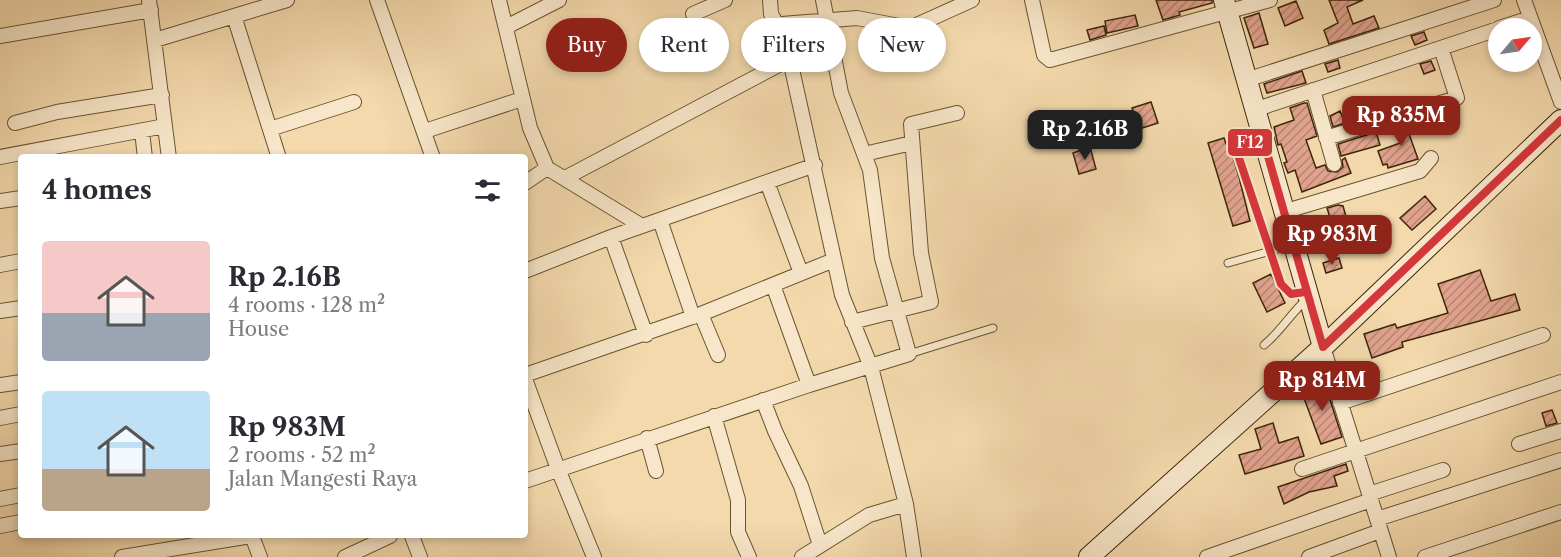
<!DOCTYPE html>
<html lang="en">
<head>
<meta charset="utf-8">
<style>
  body { margin:0; font-family:"Libre Caslon Text",serif; background:#f2f2f3; color:#2b2b33; height:100vh; display:flex; flex-direction:column; font-size:22px; white-space:nowrap }
  * { box-sizing:border-box; margin:0 }
  p { font-size:20px; color:#7c7c81 }
  .icon { flex:none; width:33px; height:33px; fill:none; stroke:currentColor; stroke-width:2; stroke-linecap:round; stroke-linejoin:round }
  .map { position:relative; flex:1; overflow:hidden }
  .sheet { position:absolute; left:18px; top:154px; width:510px; height:384px; display:flex; flex-direction:column; background:#fff; border-radius:6px; box-shadow:0 3px 9px #0003 }
  .sheet>* { flex:none }
  .top-card { position:absolute; left:546px; top:18px; width:570px; height:54px; display:flex; gap:12px }
  .needle { width:39px; rotate:61deg }
  .buttons { position:absolute; left:1488px; top:18px; display:grid; gap:12px }
  .buttons a { display:grid; place-items:center; width:54px; height:54px; border-radius:50%; background:#fff; box-shadow:0 3px 9px #0003; font-size:30px }
  .price { position:absolute; translate:-50% -51px; padding:0 14px; border-radius:12px; background:#8f2418; color:#fff; font-size:20px; line-height:39px; filter:drop-shadow(0 2px 3px #0008) }
  .price::after { content:''; position:absolute; left:50%; top:36px; width:18px; height:14px; margin-left:-9px; background:inherit; clip-path:polygon(0 0,100% 0,50% 100%) }
  .price.current { background:#222; color:#fff }
  ul { padding:0; list-style:none }
  li { display:flex; align-items:center; gap:18px; height:150px; padding:0 24px }
  li span { display:grid; place-items:center; flex:none; width:168px; height:120px; border-radius:6px; color:#555 }
  li>.icon { margin-inline-start:auto }
  span .icon { width:72px; height:72px; fill:#fffc; stroke-width:1 }
  li b { font-size:26px }
  h2 { display:flex; justify-content:space-between; align-items:center; height:72px; padding:0 24px; font-size:26px }
  .pill { padding:0 21px; border-radius:27px; background:#fff; box-shadow:0 3px 9px #0003; font-size:21px; line-height:54px }
  .pill.current { background:#8f2418; color:#fff }
  .map>svg:first-child { display:block }
  .building { fill:url(#building-hatch); stroke:#3c2607; stroke-width:1.5 }
  .lines { fill:none; stroke-linecap:round; stroke-linejoin:round }
  .lane-casing { stroke:#6a5330; stroke-width:9 }
  .street-casing { stroke:#6a5330; stroke-width:16 }
  .secondary-casing { stroke:#3c2607; stroke-width:22 }
  .lane { stroke:#f7e6c9; stroke-width:7 }
  .street { stroke:#f7e6c9; stroke-width:14 }
  .secondary { stroke:#f7e6c9; stroke-width:20 }
  .bus-1-casing { stroke:#f7e6c9; stroke-width:12 }
  .bus-1 { stroke:#d5363a; stroke-width:8 }
  .line-badge { stroke:#f7e6c9; stroke-width:2 }
  .badge-label { font-size:16px; text-anchor:middle; font-weight:bold; fill:#fff }
</style>
</head>
<body>
<div class="map">
<svg width="1561" height="557" viewBox="0 0 1561 557">
  <defs>
    <pattern id="building-hatch" width="6" height="6" patternUnits="userSpaceOnUse" patternTransform="scale(1.5)"><rect width="6" height="6" fill="#e1a38f"/><path d="M-1 1l2-2M0 6l6-6M5 7l2-2" fill="none" stroke="#b88573"/></pattern>
  </defs>
  <rect width="100%" height="100%" fill="#f3d9ac"/>
  <filter id="stains"><feTurbulence type="fractalNoise" baseFrequency=".00333" numOctaves="4"/><feColorMatrix values="0 0 0 0 .2 0 0 0 0 .09 0 0 0 0 .02 0 0 0 .5 -.17"/></filter>
  <radialGradient id="worn" r=".72"><stop offset=".6" stop-color="#630" stop-opacity="0"/><stop offset="1" stop-color="#630" stop-opacity=".3"/></radialGradient>
  <path class="building" d="M 1156,0 L 1212,0 L 1212,3 L 1179,12 L 1180,15 L 1163,20 Z
    M 1329,0 L 1363,0 L 1347,7 L 1353,24 L 1374,16 L 1379,28 L 1329,44 L 1324,30 L 1338,23 Z
    M 1296,1 L 1303,18 L 1285,26 L 1278,8 Z
    M 1259,13 L 1268,44 L 1254,48 L 1244,18 Z
    M 1135,15 L 1138,26 L 1107,33 L 1105,21 Z
    M 1104,26 L 1106,35 L 1090,40 L 1087,30 Z
    M 1424,32 L 1427,40 L 1415,45 L 1411,36 Z
    M 1338,60 L 1340,68 L 1328,72 L 1325,64 Z
    M 1431,61 L 1435,70 L 1424,74 L 1420,64 Z
    M 1302,71 L 1306,83 L 1267,93 L 1264,84 Z
    M 1151,102 L 1158,123 L 1139,129 L 1132,108 Z
    M 1304,103 L 1307,103 L 1317,136 L 1306,140 L 1316,168 L 1325,165 L 1328,171 L 1337,172 L 1343,167 L 1342,160 L 1345,158 L 1351,173 L 1302,192 L 1295,170 L 1288,173 L 1284,163 L 1287,162 L 1281,144 L 1278,145 L 1274,127 L 1294,120 L 1290,108 Z
    M 1340,111 L 1345,123 L 1333,127 L 1330,116 Z
    M 1418,119 L 1421,126 L 1408,131 L 1418,159 L 1388,168 L 1387,164 L 1383,165 L 1378,151 L 1403,142 L 1397,126 Z
    M 1376,132 L 1380,145 L 1341,156 L 1338,144 Z
    M 1224,138 L 1226,144 L 1229,144 L 1239,177 L 1250,221 L 1233,226 L 1208,143 Z
    M 1090,147 L 1096,169 L 1079,174 L 1073,153 Z
    M 1425,196 L 1436,209 L 1412,230 L 1400,218 Z
    M 1338,205 L 1343,206 L 1347,220 L 1332,224 L 1327,208 Z
    M 1339,258 L 1342,268 L 1326,273 L 1323,263 Z
    M 1480,270 L 1491,301 L 1515,294 L 1520,310 L 1402,342 L 1403,347 L 1372,358 L 1364,334 L 1395,324 L 1397,328 L 1448,313 L 1438,284 Z
    M 1271,274 L 1285,303 L 1267,312 L 1253,283 Z
    M 1324,381 L 1342,437 L 1321,444 L 1301,390 Z
    M 1552,410 L 1557,423 L 1546,426 L 1542,413 Z
    M 1273,423 L 1279,443 L 1298,437 L 1304,456 L 1245,474 L 1239,455 L 1261,449 L 1255,429 Z
    M 1346,464 L 1348,471 L 1334,476 L 1337,486 L 1309,492 L 1284,504 L 1278,487 Z"/>
  <g class="lines">
    <g class="lane-casing">
      <path id="lane" d="M 1263,139 L 1238,146 L 1237,152 L 1281,284 L 1291,294 L 1305,292
        M 1228,263 L 1292,245
        M 1264,345 C 1281,331 1291,313 1307,299
        M 909,354 L 993,328"/>
    </g>
    <g class="street-casing">
      <path id="street" d="M 149,0 L 169,158
        M 377,0 L 433,158
        M 499,0 L 530,128 L 547,168 L 642,226
        M 770,0 L 771,14 L 776,23 L 782,24 L 842,295 L 871,367 L 906,504 L 914,557
        M 1032,0 L 1044,55 L 1050,60 L 1270,0
        M 1524,0 L 1561,102
        M 693,14 L 725,0
        M 234,16 L 279,158
        M 782,24 L 857,18 L 910,28 L 972,0
        M 506,27 L 559,0
        M 1499,28 L 1530,18
        M 0,36 L 151,10
        M 155,40 L 287,0
        M 1246,80 L 1494,0
        M 1313,90 L 1334,164
        M 1254,110 L 1498,29
        M 15,123 L 57,112 L 162,95
        M 270,129 L 354,102
        M 142,131 L 145,158
        M 425,131 L 522,99
        M 1326,138 L 1457,98 L 1441,48
        M 864,154 L 912,143
        M 0,157 L 165,126
        M 565,178 L 790,59
        M 767,182 L 801,273
        M 525,183 L 547,168
        M 0,201 L 21,198
        M 1283,212 L 1420,171 L 1431,158
        M 660,220 L 693,317
        M 611,237 L 646,335
        M 0,265 L 21,261
        M 525,271 L 611,237 L 815,165
        M 773,285 L 809,385
        M 0,311 L 21,308
        M 701,314 L 718,355
        M 852,322 L 931,302 L 921,253 L 911,124 L 957,113
        M 1323,347 L 1389,557
        M 525,375 L 701,314 L 834,260
        M 525,379 L 558,469 L 594,557
        M 0,385 L 21,382
        M 763,400 L 775,431 L 801,486 L 820,545
        M 1340,403 L 1543,335
        M 714,416 L 738,500 L 738,532 L 749,557
        M 0,418 L 21,414
        M 647,438 L 656,471
        M 1519,444 L 1561,431
        M 0,454 L 21,451
        M 1302,469 L 1561,382
        M 525,481 L 809,385 L 909,354 L 882,258 L 870,170 L 841,93 L 823,0
        M 1369,494 L 1443,470
        M 0,499 L 21,495
        M 1377,519 L 1561,460
        M 0,526 L 21,522
        M 252,536 L 260,557
        M 412,536 L 420,557
        M 122,557 L 251,536
        M 345,557 L 390,536
        M 802,557 L 869,515 L 906,504
        M 1207,557 L 1371,500
        M 1309,557 L 1380,531
        M 1425,557 L 1561,512"/>
    </g>
    <g class="secondary-casing">
      <path id="secondary" d="M 1224,0 L 1323,347
        M 1089,557 L 1323,347 L 1561,120"/>
    </g>
    <use href="#lane" class="lane"/>
    <use href="#street" class="street"/>
    <use href="#secondary" class="secondary"/>
    <g class="bus-1-casing">
      <path id="bus-1" d="M 1305,292 L 1291,294 L 1281,284 L 1237,152 L 1238,146 L 1263,139 L 1323,347 L 1561,120"/>
    </g>
    <use href="#bus-1" class="bus-1"/>
  </g>
  <rect class="line-badge" x="1227" y="128" width="46" height="29" rx="6" fill="#d5363a"/>
  <g class="badge-label">
    <text x="1250" y="148">F12</text>
  </g>
  <rect width="100%" height="100%" filter="url(#stains)"/>
  <rect width="100%" height="100%" fill="url(#worn)"/>
</svg>
<div class="buttons">
<a><svg class="needle" viewBox="-14 -14 28 28"><path d="M0-13l5 13h-10z" fill="#e53935"/><path d="M0 13l5-13h-10z" fill="#7c7c81"/></svg></a>
</div>
<b class="price" style="left:1401px;top:147px">Rp 835M</b>
<b class="price current" style="left:1085px;top:161px">Rp 2.16B</b>
<b class="price" style="left:1332px;top:266px">Rp 983M</b>
<b class="price" style="left:1322px;top:412px">Rp 814M</b>
<div class="top-card">
<a class="pill current">Buy</a>
<a class="pill">Rent</a>
<a class="pill">Filters</a>
<a class="pill">New</a>
</div>
<section class="sheet">
<h2>4 homes<svg class="icon" aria-label="filters" viewBox="0 0 24 24"><path d="M4 7h16M4 17h16"/><circle cx="9" cy="7" r="2"/><circle cx="15" cy="17" r="2"/></svg></h2>
<ul>
<li><span style="background:linear-gradient(#f6c9c9 60%,#9aa5b1 0)"><svg class="icon" aria-label="home" viewBox="0 0 24 24"><path d="M3 11l9-7 9 7M6 9v11h12V9"/></svg></span><div><b>Rp 2.16B</b><p>4 rooms · 128 m²</p><p>House</p></div></li>
<li><span style="background:linear-gradient(#bfe0f5 65%,#b9a48a 0)"><svg class="icon" aria-label="home" viewBox="0 0 24 24"><path d="M3 11l9-7 9 7M6 9v11h12V9"/></svg></span><div><b>Rp 983M</b><p>2 rooms · 52 m²</p><p>Jalan Mangesti Raya</p></div></li>
</ul>
</section>
</div>
</body>
</html>
